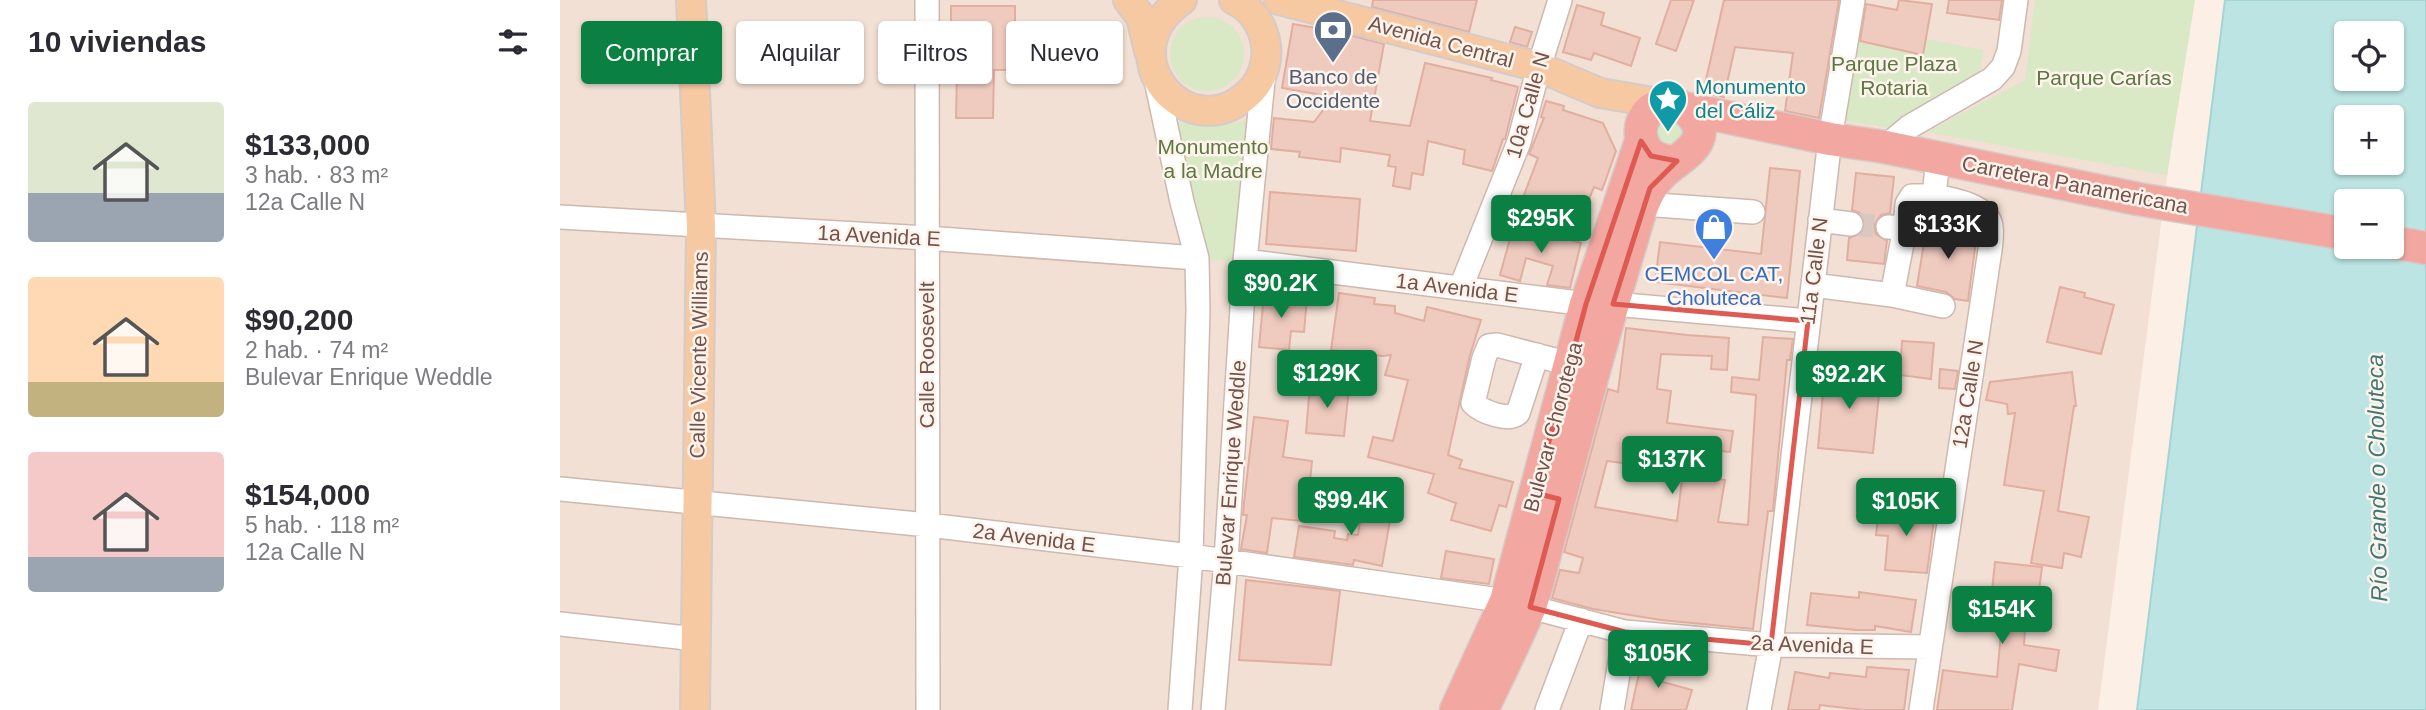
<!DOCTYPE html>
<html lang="es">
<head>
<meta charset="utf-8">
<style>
  body { margin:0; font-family:Arial,sans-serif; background:#f2f2f3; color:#2b2b33; height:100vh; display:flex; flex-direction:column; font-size:26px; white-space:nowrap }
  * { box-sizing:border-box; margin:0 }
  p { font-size:23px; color:#7c7c81 }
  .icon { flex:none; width:38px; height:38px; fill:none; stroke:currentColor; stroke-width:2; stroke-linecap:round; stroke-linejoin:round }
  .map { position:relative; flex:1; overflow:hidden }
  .side { display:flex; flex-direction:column; background:#fff; width:560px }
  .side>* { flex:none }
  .guide { position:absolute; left:21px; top:21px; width:665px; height:63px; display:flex; gap:14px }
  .buttons { position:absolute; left:1774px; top:21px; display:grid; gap:14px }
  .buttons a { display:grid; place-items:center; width:70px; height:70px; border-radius:7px; background:#fff; box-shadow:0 2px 5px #0004; font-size:35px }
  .price { position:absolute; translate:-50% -60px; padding:0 16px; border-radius:7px; background:#0b8043; color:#fff; font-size:23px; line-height:46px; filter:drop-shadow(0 2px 4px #0008) }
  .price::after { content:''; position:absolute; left:50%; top:42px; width:21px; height:16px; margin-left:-10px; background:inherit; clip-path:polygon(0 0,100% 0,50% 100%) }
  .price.selected { background:#222; color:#fff }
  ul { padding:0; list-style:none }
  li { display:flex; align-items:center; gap:21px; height:175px; padding:0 28px }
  li span { display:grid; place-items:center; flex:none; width:196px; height:140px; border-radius:7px; color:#555 }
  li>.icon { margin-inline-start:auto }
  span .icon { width:84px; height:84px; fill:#fffc; stroke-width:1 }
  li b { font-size:30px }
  h2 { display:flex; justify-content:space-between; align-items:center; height:84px; padding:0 28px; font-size:30px }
  .chip { padding:0 24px; border-radius:7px; background:#fff; box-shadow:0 2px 5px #0004; font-size:24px; line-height:63px }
  .chip.selected { background:#0b8043; color:#fff }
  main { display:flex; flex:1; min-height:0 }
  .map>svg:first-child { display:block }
  .residential { fill:#f2e0d4 }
  .green { fill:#d9e8c5 }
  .water { fill:#bbe4e3; stroke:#a2d5d4; stroke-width:2; fill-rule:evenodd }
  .building { fill:#efcabf; stroke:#e1aea0; stroke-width:2; fill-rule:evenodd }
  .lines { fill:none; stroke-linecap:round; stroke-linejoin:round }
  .minor-tunnel { stroke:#d9c8c0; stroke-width:23; stroke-dasharray:23 11; stroke-linecap:butt }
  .minor-casing { stroke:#ceb8b0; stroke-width:26 }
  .major-casing { stroke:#d5cbc9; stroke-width:32 }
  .highway-casing { stroke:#d5cbc9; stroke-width:35 }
  .minor { stroke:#fff; stroke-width:23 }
  .major { stroke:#f6c9a2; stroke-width:28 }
  .highway { stroke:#f2a8a0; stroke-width:32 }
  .marked { fill:none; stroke:#de5a52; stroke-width:5; stroke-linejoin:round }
  .labels { text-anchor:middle; stroke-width:5; stroke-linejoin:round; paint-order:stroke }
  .street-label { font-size:21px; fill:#73534c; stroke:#fef4ec }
  .park-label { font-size:21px; fill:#5c7844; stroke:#fef4ec }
  .service-label { font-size:21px; fill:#4e5e75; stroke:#fef4ec }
  .culture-label { font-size:21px; fill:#0d838f; stroke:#fef4ec; text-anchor:start }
  .shop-label { font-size:21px; fill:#366cbe; stroke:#fef4ec }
  .water-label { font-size:23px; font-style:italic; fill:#407777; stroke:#fef4ec }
</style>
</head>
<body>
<main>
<section class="side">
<h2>10 viviendas<svg class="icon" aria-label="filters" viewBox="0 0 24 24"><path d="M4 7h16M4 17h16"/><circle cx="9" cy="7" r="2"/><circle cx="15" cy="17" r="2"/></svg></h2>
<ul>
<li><span style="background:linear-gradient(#dfe7d0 65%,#9aa5b1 0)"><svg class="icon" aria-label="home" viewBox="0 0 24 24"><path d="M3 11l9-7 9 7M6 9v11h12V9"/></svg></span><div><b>$133,000</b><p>3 hab. · 83 m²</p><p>12a Calle N</p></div></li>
<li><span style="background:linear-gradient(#ffd9b3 75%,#c2b280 0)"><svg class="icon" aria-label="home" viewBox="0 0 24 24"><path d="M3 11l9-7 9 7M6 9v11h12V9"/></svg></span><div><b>$90,200</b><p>2 hab. · 74 m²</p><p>Bulevar Enrique Weddle</p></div></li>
<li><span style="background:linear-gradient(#f6c9c9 75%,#9aa5b1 0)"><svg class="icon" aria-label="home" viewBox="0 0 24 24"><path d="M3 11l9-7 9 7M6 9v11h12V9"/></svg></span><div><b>$154,000</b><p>5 hab. · 118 m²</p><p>12a Calle N</p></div></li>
</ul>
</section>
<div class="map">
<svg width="1866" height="710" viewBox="0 0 1866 710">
  <rect width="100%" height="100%" fill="#fbefe6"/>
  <path class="residential" d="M 0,0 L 1630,0 L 1538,710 L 0,710 Z"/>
  <path class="green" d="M 1475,0 L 1635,0 L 1607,175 L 1367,132 L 1465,80 Z
    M610 54a37 37 0 1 1 74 0a37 37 0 1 1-74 0Z
    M 1301,27 L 1424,50 L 1418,77 L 1340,129 L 1284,121 Z
    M 1103,111 L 1130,129 L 1109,155 L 1087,125 Z
    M 612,121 L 648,126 L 687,121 L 675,261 L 645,260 Z"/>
  <path class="water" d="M 1665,0 L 1866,0 L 1866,710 L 1577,710 ZM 1787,33 L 1832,33 L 1832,79 L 1787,79 ZM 1787,117 L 1832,117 L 1832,163 L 1787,163 ZM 1787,201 L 1832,201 L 1832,247 L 1787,247 Z"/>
  <path class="building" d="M 813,0 L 917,0 L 909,32 L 812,7 Z
    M 1111,0 L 1134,0 L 1116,51 L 1096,44 Z
    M 1164,0 L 1279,0 L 1259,118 L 1225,111 L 1233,53 L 1175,47 L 1164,97 L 1143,93 Z
    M 1339,0 L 1372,4 L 1363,55 L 1300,41 L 1306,4 L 1337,10 Z
    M 1389,0 L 1442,0 L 1439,20 L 1387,13 Z
    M 1017,5 L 1044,13 L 1041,25 L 1080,38 L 1071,66 L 1034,53 L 1031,60 L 1003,52 Z
    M 391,6 L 455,6 L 455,70 L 434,70 L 433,118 L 396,118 L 397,71 L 391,71 Z
    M 733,24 L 774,31 L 824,44 L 810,121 L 850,126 L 865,63 L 932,78 L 931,80 L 958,87 L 945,139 L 943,139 L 932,171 L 903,164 L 905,150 L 868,141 L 863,175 L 852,173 L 850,189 L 833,186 L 836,167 L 828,166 L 830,155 L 781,148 L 780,162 L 739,157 L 740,152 L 711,149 L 714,118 L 754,122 L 773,97 L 722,88 Z
    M 955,27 L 972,32 L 967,47 L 950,42 Z
    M 986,101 L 1004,106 L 1003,110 L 1043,123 L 1056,151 L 1042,190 L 1034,187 L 1019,223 L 962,200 L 978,158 L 969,154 L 984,118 L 981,117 Z
    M 1210,168 L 1240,171 L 1227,298 L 1095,282 L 1100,242 L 1201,254 Z
    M 1296,173 L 1334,177 L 1330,213 L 1321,215 L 1314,226 L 1316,234 L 1327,241 L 1324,264 L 1287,260 L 1289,238 L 1302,233 L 1305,225 L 1300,213 L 1292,210 Z
    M 710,192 L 800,199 L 796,251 L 706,244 Z
    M 954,224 L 1021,243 L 1010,288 L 987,285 L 993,266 L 966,258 L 960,281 L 940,275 Z
    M 1367,224 L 1417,233 L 1408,301 L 1395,299 L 1386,292 L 1357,286 Z
    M 1500,287 L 1525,293 L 1524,297 L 1554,305 L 1541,354 L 1487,342 Z
    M 779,293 L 815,298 L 814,304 L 835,306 L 835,313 L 864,321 L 867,307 L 921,320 L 910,355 L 888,455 L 902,460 L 899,468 L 953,482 L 946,507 L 939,505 L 931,531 L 891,520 L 896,503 L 868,493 L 874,474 L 808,457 L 813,437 L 833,441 L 848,380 L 825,375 L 831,355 L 823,356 L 771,350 Z
    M 704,294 L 747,298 L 744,332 L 731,331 L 729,350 L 699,347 Z
    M 1066,328 L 1127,335 L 1169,338 L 1167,370 L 1151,369 L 1152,356 L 1101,354 L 1097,389 L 1111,391 L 1107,423 L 1173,431 L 1170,452 L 1139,449 L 1136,476 L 1165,480 L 1158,522 L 1188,525 L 1196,395 L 1171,392 L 1172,377 L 1199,380 L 1203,337 L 1233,339 L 1230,360 L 1227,360 L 1213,511 L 1208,511 L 1193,629 L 1101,620 L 1033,609 L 992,598 L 1000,570 L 1019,573 L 1023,558 L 1004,552 L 1048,389 L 1058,392 ZM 1047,461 L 1123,471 L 1117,521 L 1035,507 Z
    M 1342,341 L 1374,343 L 1371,379 L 1340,375 Z
    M 1380,369 L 1398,371 L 1395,389 L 1379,388 Z
    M 1265,370 L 1321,375 L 1313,453 L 1258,448 Z
    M 1512,372 L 1516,406 L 1514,406 L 1498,511 L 1529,517 L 1521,557 L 1504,553 L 1502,568 L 1471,563 L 1484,491 L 1444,485 L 1455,413 L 1448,414 L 1447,404 L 1426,400 L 1430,382 Z
    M 750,384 L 789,388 L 784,436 L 746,433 Z
    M 694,417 L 728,421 L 723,457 L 752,461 L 749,491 L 746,490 L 742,521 L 712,518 L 707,553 L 681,549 L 687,515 L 683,515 L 684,502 Z
    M 804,493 L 834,498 L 822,566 L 794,560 L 793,565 L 734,557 L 739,526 L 775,531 L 774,538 L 787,540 L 788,534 L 798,535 Z
    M 1319,506 L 1375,511 L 1367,573 L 1325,570 L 1328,536 L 1316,535 Z
    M 886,551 L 934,559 L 929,584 L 881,578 Z
    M 1435,562 L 1482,567 L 1476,614 L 1466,613 L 1464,645 L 1499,650 L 1496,671 L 1459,664 L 1452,710 L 1377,710 L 1383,670 L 1437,677 L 1443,610 L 1430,609 Z
    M 686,580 L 780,591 L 771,665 L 679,660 Z
    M 1299,592 L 1356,600 L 1351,632 L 1315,626 L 1315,630 L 1296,630 L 1247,625 L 1251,593 L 1299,598 Z
    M 1083,655 L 1103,659 L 1099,681 L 1132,690 L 1126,710 L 1071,710 Z
    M 1307,667 L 1349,670 L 1344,710 L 1303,710 L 1260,705 L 1259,710 L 1228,710 L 1235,672 L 1269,678 L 1270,673 L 1306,677 Z"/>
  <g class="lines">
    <path class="minor-tunnel" d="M 1291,224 L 1328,227"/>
    <g class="minor-casing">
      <path id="minor" d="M 367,0 L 368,710
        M 596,80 L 622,202 L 637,258 L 638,311 L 631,556 L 620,710
        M 1325,147 L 1349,127 L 1432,79 L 1443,67 L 1449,51 L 1456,0
        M 1083,204 L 1193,212
        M 0,217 L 367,238 L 637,258
        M 1260,220 L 1291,224
        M 1328,227 L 1345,228 L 1347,204 L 1352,196 L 1374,196
        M 685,261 L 1026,304
        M 1253,285 L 1332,295 L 1383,306
        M 901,287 L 959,142 L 979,67 L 1000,0
        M 1332,295 L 1345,228
        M 1053,304 L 1248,321
        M 977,355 L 958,413 C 949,422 922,412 913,403 L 924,358 L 929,346 L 937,345 L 1010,364
        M 0,489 L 368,525 L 631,556 L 946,601
        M 970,607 L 1065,632 L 1211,645 L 1370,647
        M 0,624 L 136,639
        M 653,710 L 666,560 L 685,261 L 704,71
        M 987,710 L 1021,620
        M 1052,710 L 1065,632
        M 1199,710 L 1211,645 L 1270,139 L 1293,0
        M 1361,710 L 1430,250 C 1431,242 1432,234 1431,227 C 1429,205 1391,199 1374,196 L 1378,158"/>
    </g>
    <g class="major-casing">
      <path id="major" d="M 131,0 L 141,226 L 135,710
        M 568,0 L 581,17 L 589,51
        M 622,0 C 544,54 630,153 691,91 C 702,80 708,62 706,46 C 704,27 692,8 674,0
        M 719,0 L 979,67 L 1040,93 L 1105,104"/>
    </g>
    <g class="highway-casing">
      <path id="highway" d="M 1124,108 L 1270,139 L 1325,147 L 1578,199 L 1787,234
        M 1832,242 L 1866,248
        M 896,710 L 946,601 L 1026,304 L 1081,141
        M 922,710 C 938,676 955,643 969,609 C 979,583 984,554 992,527 C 1007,472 1021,418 1036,363 C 1047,324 1058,285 1070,246 C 1077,223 1082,197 1098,178 C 1113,159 1159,144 1130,113 C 1124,107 1115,103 1106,104 C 1068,109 1074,166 1117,161"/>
    </g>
    <use href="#minor" class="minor"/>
    <use href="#major" class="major"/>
    <use href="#highway" class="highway"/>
  </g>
  <path class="marked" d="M 1081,141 L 1091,156 L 1117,161 L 1090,188 L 1053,304 L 1248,321 L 1211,645 L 1065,632 L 970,607 L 999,499 L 975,493 L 1026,304 Z"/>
  <defs>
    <g id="bank-pin" transform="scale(2.0125)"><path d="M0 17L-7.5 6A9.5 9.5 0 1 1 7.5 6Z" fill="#5c6f8a" stroke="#fef4ec"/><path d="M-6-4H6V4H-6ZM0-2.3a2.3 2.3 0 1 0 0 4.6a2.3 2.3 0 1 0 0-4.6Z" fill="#fff"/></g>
    <g id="sight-pin" transform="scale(2.0125)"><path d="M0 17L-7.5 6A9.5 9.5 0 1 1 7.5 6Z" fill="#0f9aa8" stroke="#fef4ec"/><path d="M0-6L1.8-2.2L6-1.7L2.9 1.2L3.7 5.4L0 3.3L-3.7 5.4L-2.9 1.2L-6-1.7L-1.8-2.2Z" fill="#fff"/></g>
    <g id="shop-pin" transform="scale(2.0125)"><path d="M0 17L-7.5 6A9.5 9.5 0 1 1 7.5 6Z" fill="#3f7fe0" stroke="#fef4ec"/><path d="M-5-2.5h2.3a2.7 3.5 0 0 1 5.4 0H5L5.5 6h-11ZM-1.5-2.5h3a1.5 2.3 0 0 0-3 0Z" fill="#fff"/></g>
  </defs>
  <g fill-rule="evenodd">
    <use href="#bank-pin" x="773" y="30"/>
    <use href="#sight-pin" x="1108" y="99"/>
    <use href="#shop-pin" x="1154" y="227"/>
  </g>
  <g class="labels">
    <g class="street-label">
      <text transform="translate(881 42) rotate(15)" y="7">Avenida Central</text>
      <text transform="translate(968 105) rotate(-74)" y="7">10a Calle N</text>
      <text transform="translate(1515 185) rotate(11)" y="7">Carretera Panamericana</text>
      <text transform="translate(319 236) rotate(3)" y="7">1a Avenida E</text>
      <text transform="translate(1254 271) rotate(-83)" y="7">11a Calle N</text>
      <text transform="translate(897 288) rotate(7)" y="7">1a Avenida E</text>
      <text transform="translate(139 355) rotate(-89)" y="7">Calle Vicente Williams</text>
      <text transform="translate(367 355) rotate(-90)" y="7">Calle Roosevelt</text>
      <text transform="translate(1408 394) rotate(-81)" y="7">12a Calle N</text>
      <text transform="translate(993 427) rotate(-75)" y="7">Bulevar Chorotega</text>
      <text transform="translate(671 473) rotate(-86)" y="7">Bulevar Enrique Weddle</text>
      <text transform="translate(474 538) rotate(7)" y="7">2a Avenida E</text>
      <text transform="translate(1252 645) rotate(2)" y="7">2a Avenida E</text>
    </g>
    <g class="park-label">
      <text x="1334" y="71">Parque Plaza<tspan x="1334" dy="24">Rotaria</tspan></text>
      <text x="1544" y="85">Parque Carías</text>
      <text x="653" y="154">Monumento<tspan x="653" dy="24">a la Madre</tspan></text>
    </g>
    <g class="service-label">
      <text x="773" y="84">Banco de<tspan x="773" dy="24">Occidente</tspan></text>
    </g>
    <g class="culture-label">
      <text x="1135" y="94">Monumento<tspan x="1135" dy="24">del Cáliz</tspan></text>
    </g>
    <g class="shop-label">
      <text x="1154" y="281">CEMCOL CAT,<tspan x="1154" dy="24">Choluteca</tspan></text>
    </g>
    <g class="water-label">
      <text transform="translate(1817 478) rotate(-91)" y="8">Río Grande o Choluteca</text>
    </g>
  </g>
</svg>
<div class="buttons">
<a><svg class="icon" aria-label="locate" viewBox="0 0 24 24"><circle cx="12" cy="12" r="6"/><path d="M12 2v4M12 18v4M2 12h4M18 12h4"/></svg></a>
<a>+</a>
<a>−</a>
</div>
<b class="price" style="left:981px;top:255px">$295K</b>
<b class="price selected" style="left:1388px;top:261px">$133K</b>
<b class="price" style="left:721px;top:320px">$90.2K</b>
<b class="price" style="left:767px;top:410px">$129K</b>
<b class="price" style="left:1289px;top:411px">$92.2K</b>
<b class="price" style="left:1112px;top:496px">$137K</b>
<b class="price" style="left:791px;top:537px">$99.4K</b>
<b class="price" style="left:1346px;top:538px">$105K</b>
<b class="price" style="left:1442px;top:646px">$154K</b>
<b class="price" style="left:1098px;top:690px">$105K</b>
<div class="guide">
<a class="chip selected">Comprar</a>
<a class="chip">Alquilar</a>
<a class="chip">Filtros</a>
<a class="chip">Nuevo</a>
</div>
</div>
</main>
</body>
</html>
